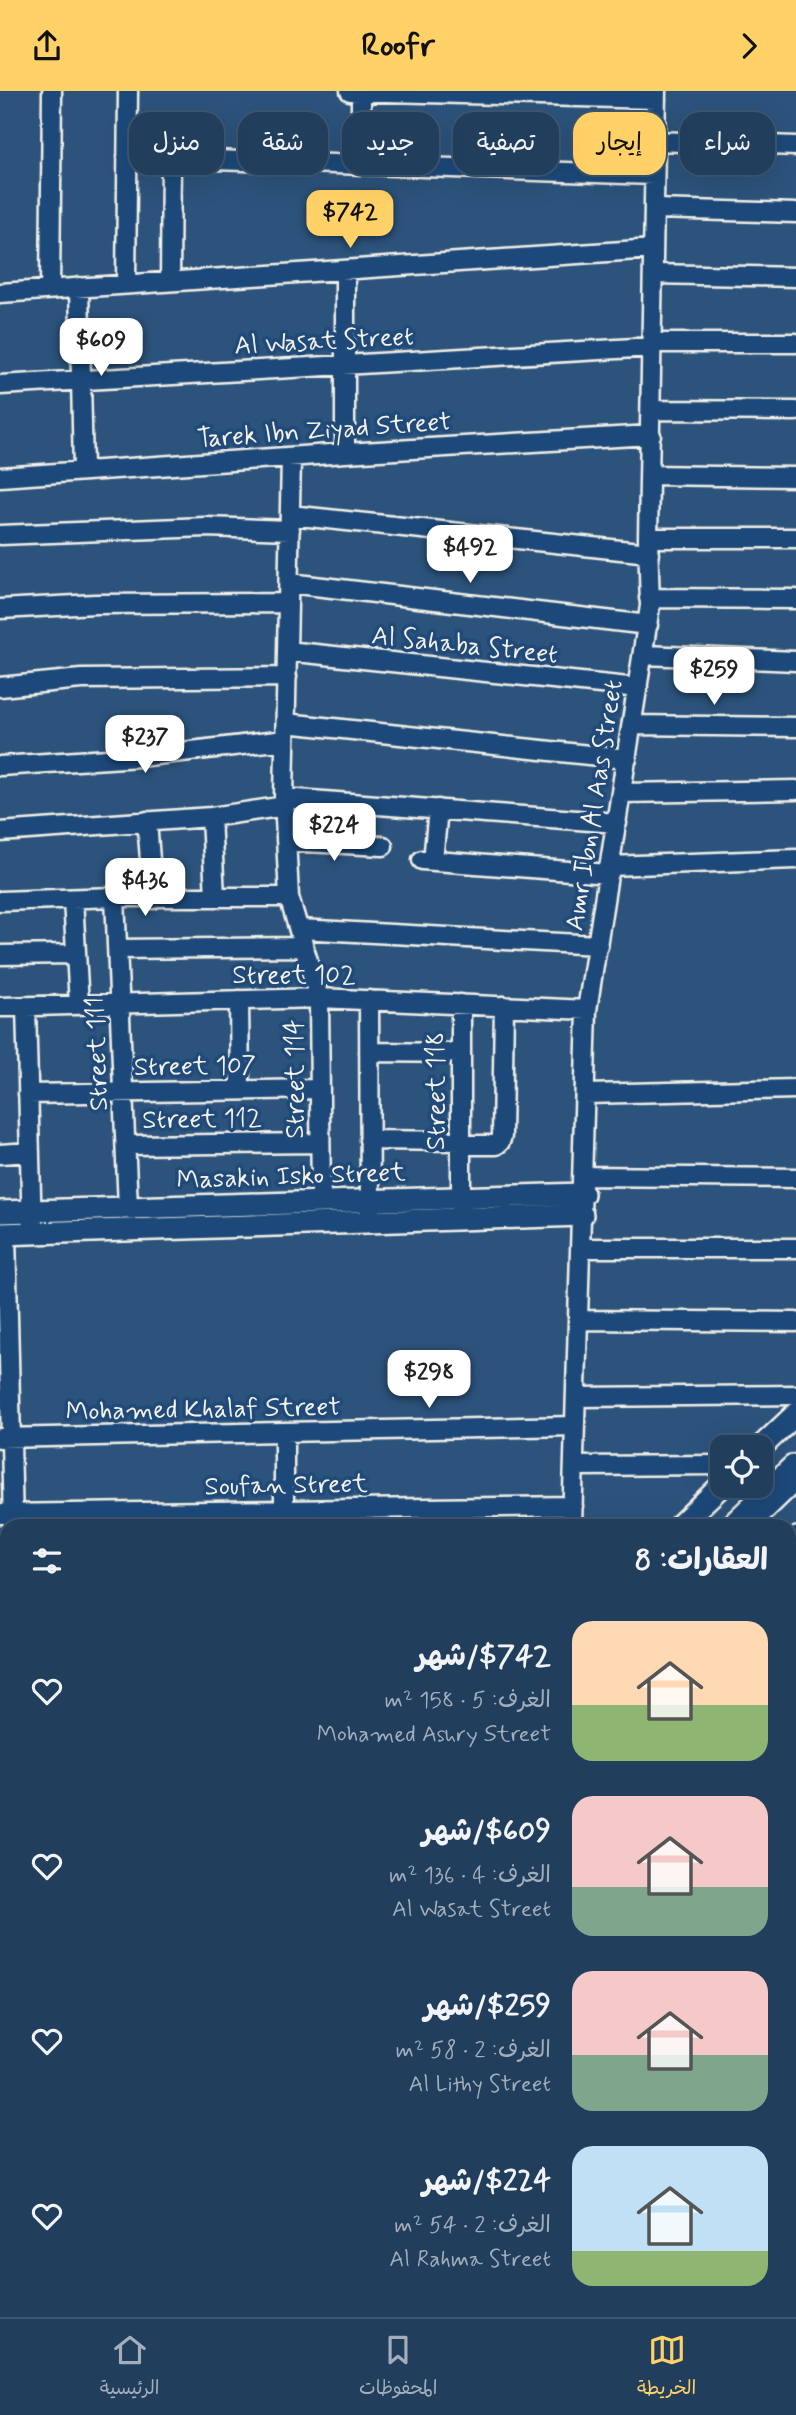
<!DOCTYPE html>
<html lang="ar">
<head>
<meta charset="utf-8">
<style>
  body { margin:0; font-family:Mynerve,"Playpen Sans Arabic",sans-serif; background:#294563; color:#f1f3f6; direction:rtl; height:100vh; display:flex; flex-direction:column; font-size:26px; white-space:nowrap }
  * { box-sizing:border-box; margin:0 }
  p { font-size:23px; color:#a2aebc }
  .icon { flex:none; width:38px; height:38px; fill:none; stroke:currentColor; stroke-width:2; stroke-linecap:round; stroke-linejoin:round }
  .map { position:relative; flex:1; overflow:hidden; direction:ltr }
  .drawer { position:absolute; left:0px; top:1428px; width:796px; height:798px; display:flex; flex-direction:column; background:#213e5d; border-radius:21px 21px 0 0; box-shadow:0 7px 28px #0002,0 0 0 2px #3e5772; direction:rtl }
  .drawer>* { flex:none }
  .top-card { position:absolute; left:21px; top:21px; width:754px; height:63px; direction:rtl; display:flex; gap:14px }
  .controls { position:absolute; left:710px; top:1344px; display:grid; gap:14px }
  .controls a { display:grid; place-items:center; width:63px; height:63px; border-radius:14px; background:#213e5d; box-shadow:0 7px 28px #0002,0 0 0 2px #3e5772; font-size:35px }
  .price { position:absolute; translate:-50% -60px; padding:0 16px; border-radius:14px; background:#fff; color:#222; font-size:23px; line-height:46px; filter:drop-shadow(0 2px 4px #0008) }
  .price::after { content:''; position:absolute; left:50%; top:42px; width:21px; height:16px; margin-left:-10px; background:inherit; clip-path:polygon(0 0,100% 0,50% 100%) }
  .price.active { background:#ffd166; color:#111 }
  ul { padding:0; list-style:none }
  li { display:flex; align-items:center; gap:21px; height:175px; padding:0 28px }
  li span { display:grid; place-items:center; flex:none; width:196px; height:140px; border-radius:21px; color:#555 }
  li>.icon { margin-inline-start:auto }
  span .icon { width:84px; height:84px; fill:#fffc; stroke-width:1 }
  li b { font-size:30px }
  h2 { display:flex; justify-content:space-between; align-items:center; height:84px; padding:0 28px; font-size:30px }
  .tag { padding:0 24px; border-radius:21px; background:#213e5d; box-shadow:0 7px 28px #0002,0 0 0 2px #3e5772; font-size:24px; line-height:63px }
  .tag.active { background:#ffd166; color:#111 }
  header { display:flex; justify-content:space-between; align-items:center; height:91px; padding:0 28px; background:#ffd166; color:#111; font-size:32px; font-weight:700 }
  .tabs { display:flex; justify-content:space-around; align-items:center; height:98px; border-top:2px solid #3e5772; background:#213e5d; font-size:19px; color:#a2aebc }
  .tabs a { display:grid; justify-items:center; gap:4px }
  .tabs .active { color:#ffd166 }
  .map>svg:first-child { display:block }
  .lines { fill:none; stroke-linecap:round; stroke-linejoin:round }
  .service-casing { stroke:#f4f1e8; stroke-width:14 }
  .minor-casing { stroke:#f4f1e8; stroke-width:23 }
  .tertiary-casing { stroke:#f4f1e8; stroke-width:26 }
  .motorway-casing { stroke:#f4f1e8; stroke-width:37 }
  .service { stroke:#1f4a7a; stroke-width:9 }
  .minor { stroke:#1f4a7a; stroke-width:18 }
  .tertiary { stroke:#1f4a7a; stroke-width:21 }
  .motorway { stroke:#1f4a7a; stroke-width:32 }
  .labels { text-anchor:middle; stroke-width:7; stroke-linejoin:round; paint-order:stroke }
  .street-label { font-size:26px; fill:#f4f1e8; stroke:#1f4a7a }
</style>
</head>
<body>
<header><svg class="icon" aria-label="forward" viewBox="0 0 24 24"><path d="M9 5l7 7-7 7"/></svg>Roofr<svg class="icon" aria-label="share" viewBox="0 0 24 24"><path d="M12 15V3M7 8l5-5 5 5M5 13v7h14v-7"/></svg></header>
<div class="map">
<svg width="796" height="2226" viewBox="0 0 796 2226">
  <rect width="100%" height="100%" fill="#2c537c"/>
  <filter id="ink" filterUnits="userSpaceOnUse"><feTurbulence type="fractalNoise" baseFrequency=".0143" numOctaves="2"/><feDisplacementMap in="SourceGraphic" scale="14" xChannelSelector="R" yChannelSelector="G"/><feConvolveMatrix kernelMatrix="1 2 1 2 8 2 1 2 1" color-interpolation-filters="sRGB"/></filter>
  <g filter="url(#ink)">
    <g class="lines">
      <g class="service-casing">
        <path id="service" d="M 789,1447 L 796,1441
          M 0,2220 L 7,2214"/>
      </g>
      <g class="minor-casing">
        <path id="minor" d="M 350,0 L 656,8
          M 655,50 L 796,55
          M 127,66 L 654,84
          M 361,72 L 361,0
          M 654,118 L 796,122
          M 345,179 L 345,362
          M 653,183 L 796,186
          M 170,190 L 171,66
          M 126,193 L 128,0
          M 79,196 L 83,379
          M 50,198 L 52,0
          M 0,202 L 653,158
          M 652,252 L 796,252
          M 0,294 L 652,256
          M 651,319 L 796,320
          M 291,367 L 284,707 L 289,806 L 319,907 L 321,1112
          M 650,384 L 796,386
          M 0,386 L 345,362 L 651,344
          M 290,424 L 649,462
          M 0,444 L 206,436 L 290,439
          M 648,447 L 796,447
          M 289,492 L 648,534
          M 649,507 L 796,508
          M 0,518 L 95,513 L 288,512
          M 287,560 L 638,597
          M 643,564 L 796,570
          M 0,596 L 81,588 L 287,586
          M 286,632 L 627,668
          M 632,634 L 796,636
          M 0,675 L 139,666 L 285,649
          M 622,702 L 796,699
          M 284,707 L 617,732
          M 211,726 L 215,806
          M 147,730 L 153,808
          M 0,741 L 211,726 L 285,715
          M 286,750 L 383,755
          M 422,769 L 609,783
          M 433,770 L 438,718
          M 610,775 L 796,768
          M 115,806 L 128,1117
          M 73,808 L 79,914
          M 0,810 L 115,806 L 289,806
          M 299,838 L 598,854
          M 118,858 L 304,856
          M 0,864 L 76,863
          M 239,909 L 240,999
          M 369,909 L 370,1123
          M 461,913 L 461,1118
          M 26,915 L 32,1142
          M 0,916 L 319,907 L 587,919
          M 369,961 L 461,962
          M 28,1003 L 320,998
          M 586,1003 L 796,998
          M 369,1049 L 461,1050
          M 126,1054 L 320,1052
          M 461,1054 L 496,1054 L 500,1051 L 502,1045 L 504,915
          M 0,1063 L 30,1061
          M 584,1085 L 796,1087
          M 6,1143 L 13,1433
          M 581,1157 L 796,1157
          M 579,1229 L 796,1231
          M 576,1306 L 796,1304
          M 284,1341 L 284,1435
          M 0,1347 L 575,1335
          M 574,1375 L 723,1374
          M 0,1423 L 573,1415
          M 572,1435 L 587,919 L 650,515 L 648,447 L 656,0
          M 0,1501 L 7,1501
          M 789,1561 L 796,1554
          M 789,1626 L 796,1626
          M 0,1673 L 7,1673
          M 0,1751 L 7,1751
          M 0,1815 L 7,1815
          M 789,1840 L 796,1840
          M 0,1857 L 7,1857
          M 789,1903 L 796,1903
          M 0,1953 L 7,1953
          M 0,2022 L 7,2022
          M 789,2146 L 796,2147
          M 789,2218 L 796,2219
          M 114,2226 L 121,2219
          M 539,2226 L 540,2219
          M 578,2226 L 579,2219"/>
      </g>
      <g class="tertiary-casing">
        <path id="tertiary" d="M 0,1121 L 583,1103
          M 0,1143 L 582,1124
          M 761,1356 L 796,1323
          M 679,1435 L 723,1393
          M 0,2091 L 7,2085"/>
      </g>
      <g class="motorway-casing">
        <path id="motorway" d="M 739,1435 L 796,1380
          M 789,1493 L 796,1486
          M 0,2154 L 7,2147
          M 43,2226 L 50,2219"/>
      </g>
      <use href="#service" class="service"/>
      <use href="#minor" class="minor"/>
      <use href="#tertiary" class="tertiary"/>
      <use href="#motorway" class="motorway"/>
    </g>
  </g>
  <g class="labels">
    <g class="street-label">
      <text transform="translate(324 249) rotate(-3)" y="9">Al Wasat Street</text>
      <text transform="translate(324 338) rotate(-4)" y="9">Tarek Ibn Ziyad Street</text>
      <text transform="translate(465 553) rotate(6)" y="9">Al Sahaba Street</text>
      <text transform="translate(593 714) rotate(-81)" y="9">Amr Ibn Al Aas Street</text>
      <text x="294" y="892">Street 102</text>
      <text transform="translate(96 963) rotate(-92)" y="9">Street 111</text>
      <text transform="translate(195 974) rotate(-1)" y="9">Street 107</text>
      <text transform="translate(294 988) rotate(-90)" y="9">Street 114</text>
      <text transform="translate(435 1000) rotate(-90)" y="9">Street 118</text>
      <text transform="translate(202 1027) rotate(-1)" y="9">Street 112</text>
      <text transform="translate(291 1084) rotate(-2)" y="9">Masakin Isko Street</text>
      <text transform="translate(203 1317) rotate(-1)" y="9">Mohamed Khalaf Street</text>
      <text transform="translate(286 1393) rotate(-1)" y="9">Soufan Street</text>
    </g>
  </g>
</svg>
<div class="controls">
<a><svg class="icon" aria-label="locate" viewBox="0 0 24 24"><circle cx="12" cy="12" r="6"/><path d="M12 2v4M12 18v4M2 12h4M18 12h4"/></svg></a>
</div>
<b class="price active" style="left:350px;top:159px">$742</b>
<b class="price" style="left:101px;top:287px">$609</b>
<b class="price" style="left:470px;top:494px">$492</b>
<b class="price" style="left:714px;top:616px">$259</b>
<b class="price" style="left:145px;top:684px">$237</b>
<b class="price" style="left:334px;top:772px">$224</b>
<b class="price" style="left:145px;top:827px">$436</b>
<b class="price" style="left:429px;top:1319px">$298</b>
<div class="top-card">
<a class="tag">شراء</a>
<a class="tag active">إيجار</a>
<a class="tag">تصفية</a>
<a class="tag">جديد</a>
<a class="tag">شقة</a>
<a class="tag">منزل</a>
</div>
<section class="drawer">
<h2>العقارات: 8<svg class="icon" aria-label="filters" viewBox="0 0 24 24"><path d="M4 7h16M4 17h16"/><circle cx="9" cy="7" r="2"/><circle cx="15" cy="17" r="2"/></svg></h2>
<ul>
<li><span style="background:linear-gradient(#ffd9b3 60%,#8fb573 0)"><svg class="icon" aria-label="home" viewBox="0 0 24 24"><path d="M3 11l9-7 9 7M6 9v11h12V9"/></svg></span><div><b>$742/شهر</b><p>الغرف: 5 · 158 m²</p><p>Mohamed Ashry Street</p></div><svg class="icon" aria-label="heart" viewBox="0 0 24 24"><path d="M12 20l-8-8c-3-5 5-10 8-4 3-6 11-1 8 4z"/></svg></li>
<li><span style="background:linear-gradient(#f6c9c9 65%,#7fa58c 0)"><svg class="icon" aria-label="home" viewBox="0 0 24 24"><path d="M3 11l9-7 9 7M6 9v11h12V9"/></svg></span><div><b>$609/شهر</b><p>الغرف: 4 · 136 m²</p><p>Al Wasat Street</p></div><svg class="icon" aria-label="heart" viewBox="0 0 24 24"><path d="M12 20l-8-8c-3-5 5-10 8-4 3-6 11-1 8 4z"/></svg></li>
<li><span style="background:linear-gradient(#f6c9c9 60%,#7fa58c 0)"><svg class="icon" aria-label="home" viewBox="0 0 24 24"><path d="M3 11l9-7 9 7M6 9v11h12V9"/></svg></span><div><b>$259/شهر</b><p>الغرف: 2 · 58 m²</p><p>Al Lithy Street</p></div><svg class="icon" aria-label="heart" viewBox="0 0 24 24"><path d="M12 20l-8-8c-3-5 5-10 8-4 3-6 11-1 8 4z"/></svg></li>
<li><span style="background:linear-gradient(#bfe0f5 75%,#8fb573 0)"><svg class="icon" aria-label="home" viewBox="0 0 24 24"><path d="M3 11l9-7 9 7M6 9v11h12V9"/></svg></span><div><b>$224/شهر</b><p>الغرف: 2 · 54 m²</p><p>Al Rahma Street</p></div><svg class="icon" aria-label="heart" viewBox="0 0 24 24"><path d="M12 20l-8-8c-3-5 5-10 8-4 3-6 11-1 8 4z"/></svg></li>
</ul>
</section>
</div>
<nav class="tabs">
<a class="active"><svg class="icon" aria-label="map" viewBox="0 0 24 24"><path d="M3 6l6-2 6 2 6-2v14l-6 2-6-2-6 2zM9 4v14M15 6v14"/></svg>الخريطة</a>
<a><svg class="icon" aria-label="saved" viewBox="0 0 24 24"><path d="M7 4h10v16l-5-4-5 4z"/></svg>المحفوظات</a>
<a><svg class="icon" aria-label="home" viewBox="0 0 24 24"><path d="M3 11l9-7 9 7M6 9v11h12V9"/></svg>الرئيسية</a>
</nav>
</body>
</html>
